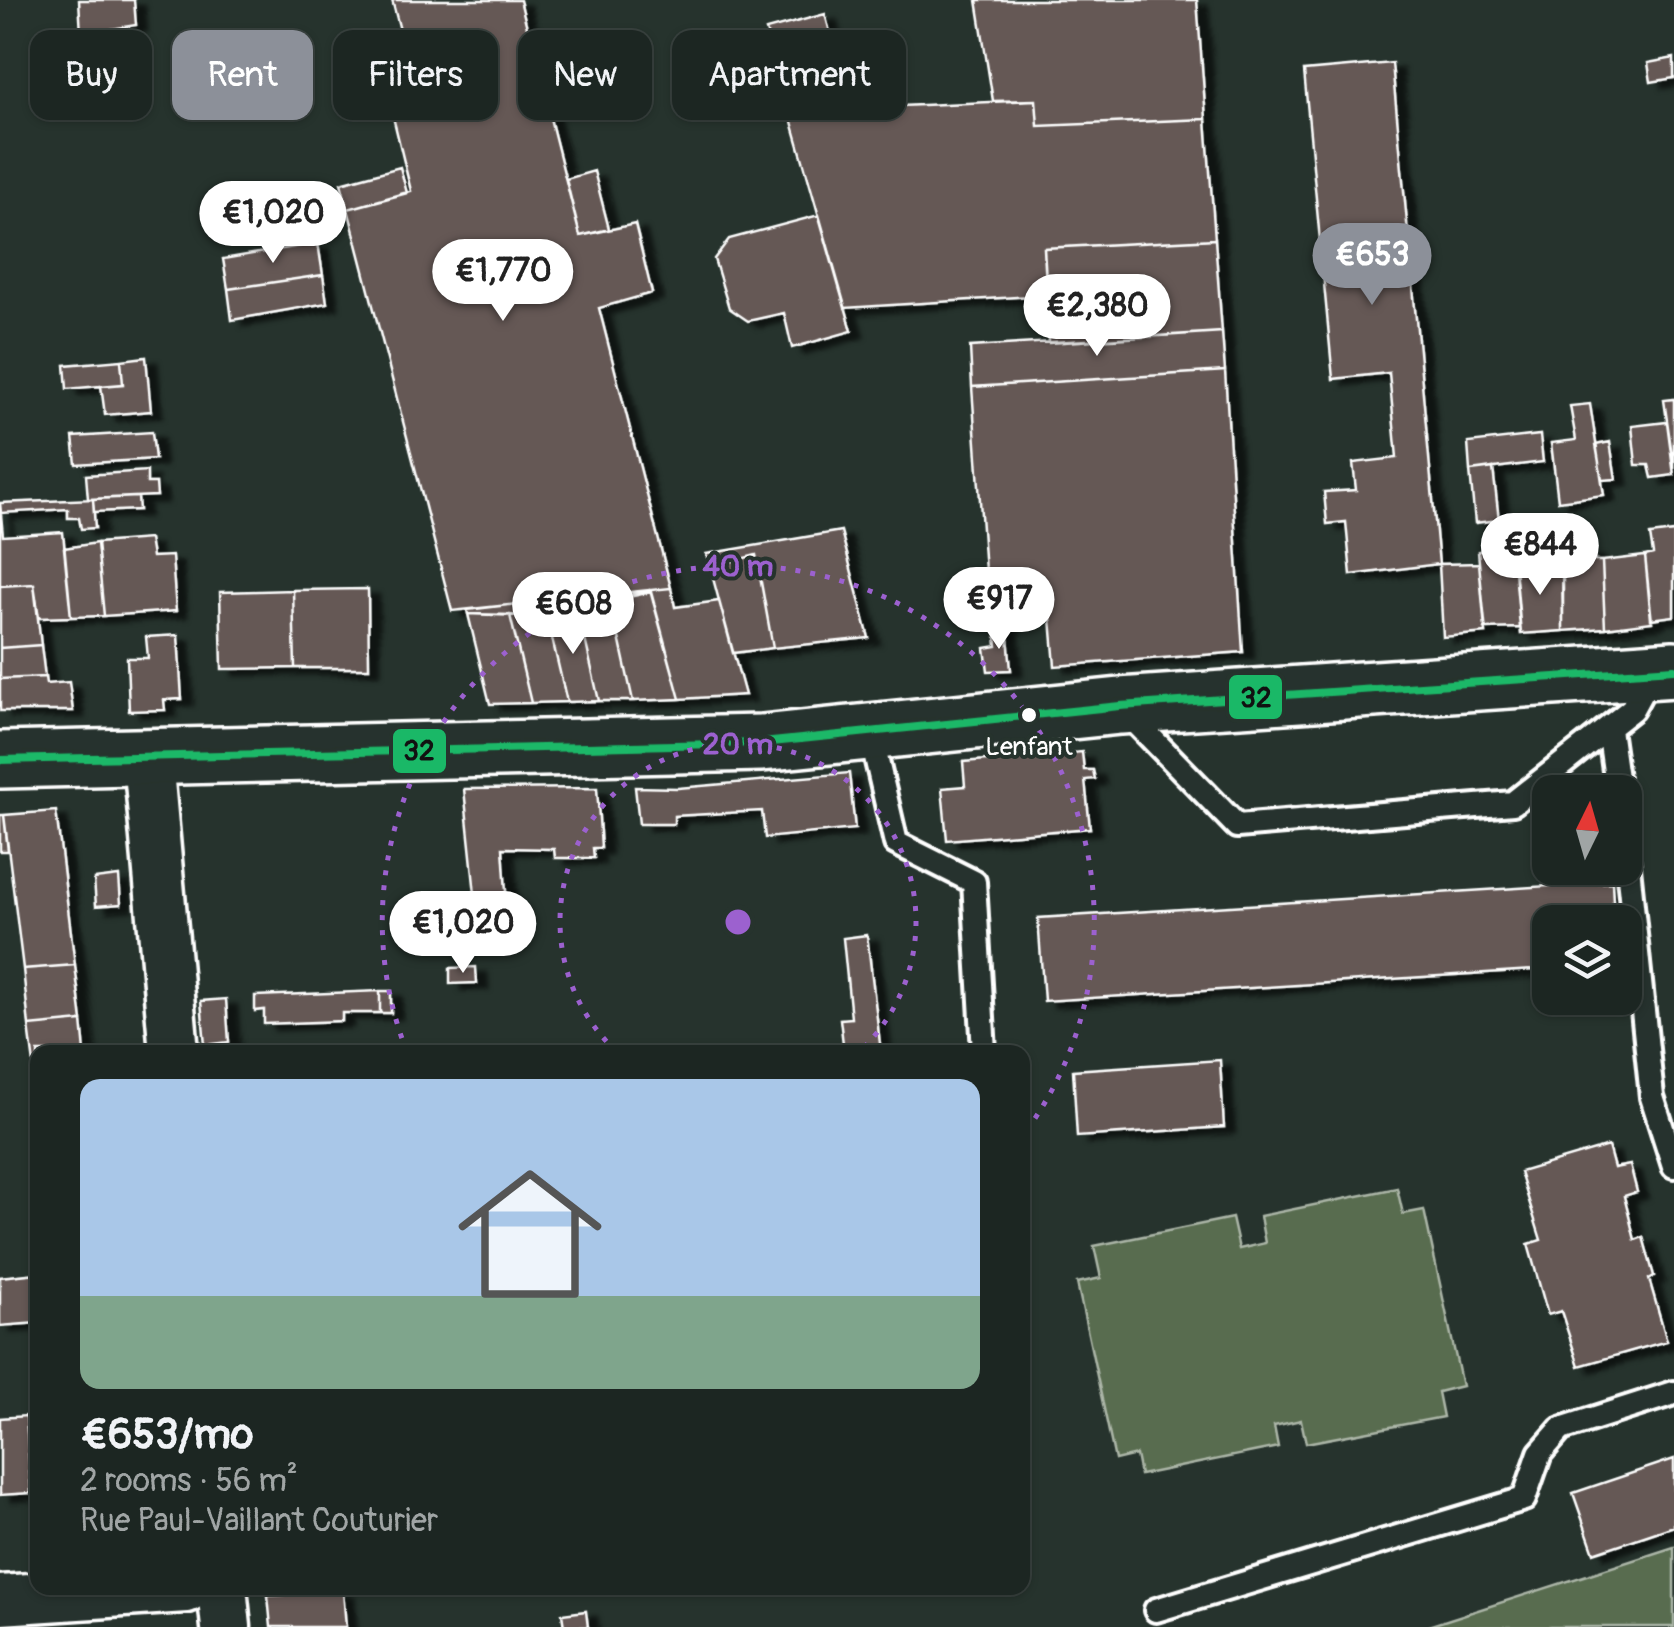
<!DOCTYPE html>
<html lang="en">
<head>
<meta charset="utf-8">
<style>
  body { margin:0; font-family:Pangolin,sans-serif; background:#252e2a; color:#f1f3f6; height:100vh; display:flex; flex-direction:column; font-size:38px; white-space:nowrap }
  * { box-sizing:border-box; margin:0 }
  p { font-size:32px; color:#a0a5a5 }
  .icon { flex:none; width:55px; height:55px; fill:none; stroke:currentColor; stroke-width:2; stroke-linecap:round; stroke-linejoin:round }
  .map { position:relative; flex:1; overflow:hidden }
  .side { position:absolute; left:30px; top:1045px; width:1000px; height:550px; display:flex; flex-direction:column; background:#1c2622; border-radius:20px; box-shadow:0 2px 8px #0004,0 0 0 2px #3a4340 }
  .side>* { flex:none }
  .guide { position:absolute; left:30px; top:30px; width:1000px; height:90px; display:flex; gap:20px }
  .needle { width:65px; rotate:5deg }
  .buttons { position:absolute; left:1532px; top:775px; display:grid; gap:20px }
  .buttons a { display:grid; place-items:center; width:110px; height:110px; border-radius:20px; background:#1c2622; box-shadow:0 2px 8px #0004,0 0 0 2px #3a4340; font-size:50px }
  .price { position:absolute; translate:-50% -85px; padding:0 22px; border-radius:35px; background:#fff; color:#222; font-size:32px; line-height:65px; filter:drop-shadow(0 2px 5px #0008) }
  .price::after { content:''; position:absolute; left:50%; top:60px; width:30px; height:22px; margin-left:-15px; background:inherit; clip-path:polygon(0 0,100% 0,50% 100%) }
  .price.on { background:#8c9099; color:#fff }
  ul { padding:0; list-style:none }
  li { display:grid; align-content:center; gap:20px; height:530px; padding:0 50px }
  li span { display:grid; place-items:center; height:310px; border-radius:20px; color:#555 }
  li>.icon { margin-inline-start:auto }
  span .icon { width:180px; height:180px; fill:#fffc; stroke-width:1 }
  li b { font-size:42px }
  .pill { padding:0 35px; border-radius:20px; background:#1c2622; box-shadow:0 2px 8px #0004,0 0 0 2px #3a4340; font-size:35px; line-height:90px }
  .pill.on { background:#8c9099; color:#fff }
  .map>svg:first-child { display:block }
  .green { fill:#596c50; stroke:#acb6a8; stroke-width:2.5 }
  .building { fill:#655955; stroke:#fff; stroke-width:2.5; filter:url(#shadow) }
  .lines { fill:none; stroke-linecap:round; stroke-linejoin:round }
  .lane-casing { stroke:#fff; stroke-width:30 }
  .street-casing { stroke:#fff; stroke-width:55 }
  .secondary-casing { stroke:#fff; stroke-width:62 }
  .lane { stroke:#26332d; stroke-width:22 }
  .street { stroke:#26332d; stroke-width:48 }
  .secondary { stroke:#26332d; stroke-width:55 }
  .bus-1-casing { stroke:#26332d; stroke-width:15 }
  .bus-1 { stroke:#1ab867; stroke-width:8 }
  .ring { fill:none; stroke:#9c61cf; stroke-width:5; stroke-dasharray:5 10 }
  .bus-dot { fill:#fff; stroke:#26332d; stroke-width:4 }
  .labels { text-anchor:middle; stroke-width:8; stroke-linejoin:round; paint-order:stroke }
  .bus-label { font-size:26px; fill:#fff; stroke:#26332d }
  .centre { fill:#9c61cf; stroke:#26332d; stroke-width:5 }
  .ring-label { font-size:30px; text-anchor:middle; font-weight:bold; fill:#9c61cf; stroke:#26332d; stroke-width:8; stroke-linejoin:round; paint-order:stroke }
  .line-badge { stroke:#26332d; stroke-width:4 }
  .pale-badge-label { font-size:28px; text-anchor:middle; font-weight:bold; fill:#111 }
</style>
</head>
<body>
<div class="map">
<svg width="1674" height="1627" viewBox="0 0 1674 1627">
  <defs>
    <filter id="shadow"><feDropShadow dx="11" dy="6" stdDeviation="2.5" flood-color="#0009"/></filter>
  </defs>
  <rect width="100%" height="100%" fill="#26332d"/>
  <filter id="ink" filterUnits="userSpaceOnUse"><feTurbulence type="fractalNoise" baseFrequency=".01" numOctaves="2"/><feDisplacementMap in="SourceGraphic" scale="20" xChannelSelector="R" yChannelSelector="G"/><feConvolveMatrix kernelMatrix="1 2 1 2 8 2 1 2 1" color-interpolation-filters="sRGB"/></filter>
  <g filter="url(#ink)">
    <path class="green" d="M 1397,1188 L 1403,1214 L 1424,1210 L 1462,1386 L 1438,1392 L 1443,1417 L 1306,1443 L 1301,1420 L 1274,1426 L 1278,1447 L 1140,1475 L 1136,1455 L 1115,1460 L 1077,1283 L 1101,1278 L 1094,1246 L 1232,1218 L 1239,1249 L 1265,1243 L 1260,1216 Z
      M 1674,1547 L 1674,1627 L 1425,1627 Z"/>
    <path class="building" d="M 79,0 L 134,0 L 136,25 L 81,34 Z
      M 392,0 L 520,0 L 580,236 L 635,224 L 652,293 L 599,308 L 671,588 L 452,611 L 348,209 L 411,191 L 379,59 L 406,53 Z
      M 977,0 L 1197,0 L 1206,119 L 1038,126 L 1036,100 L 993,101 Z
      M 825,14 L 847,94 L 789,110 L 766,30 Z
      M 1674,58 L 1674,78 L 1651,82 L 1648,63 Z
      M 1392,63 L 1439,564 L 1351,575 L 1346,522 L 1327,524 L 1324,492 L 1356,490 L 1353,463 L 1397,458 L 1389,373 L 1333,379 L 1304,71 Z
      M 1036,100 L 1038,126 L 1206,119 L 1215,239 L 1044,248 L 1047,295 L 845,308 L 789,111 Z
      M 400,167 L 407,193 L 348,209 L 341,183 Z
      M 594,171 L 609,229 L 580,236 L 566,179 Z
      M 819,215 L 852,331 L 792,348 L 784,313 L 748,321 L 729,308 L 714,259 L 729,239 Z
      M 1215,239 L 1222,332 L 1049,343 L 1044,248 Z
      M 318,243 L 323,275 L 228,289 L 223,259 Z
      M 323,275 L 327,303 L 232,320 L 228,289 Z
      M 1222,332 L 1225,371 L 972,387 L 970,347 Z
      M 146,357 L 151,411 L 105,415 L 101,386 L 123,384 L 121,360 Z
      M 121,360 L 123,384 L 67,389 L 65,365 Z
      M 1225,371 L 1243,652 L 1055,666 L 1049,595 L 987,600 L 972,387 Z
      M 1674,399 L 1674,469 L 1664,400 Z
      M 1590,404 L 1604,495 L 1558,501 L 1551,443 L 1576,440 L 1570,406 Z
      M 1667,422 L 1674,475 L 1652,478 L 1649,465 L 1636,465 L 1632,426 Z
      M 152,432 L 155,459 L 76,464 L 73,437 Z
      M 1540,435 L 1543,462 L 1470,471 L 1468,443 Z
      M 1610,442 L 1616,479 L 1602,480 L 1596,445 Z
      M 1493,468 L 1499,520 L 1475,523 L 1470,471 Z
      M 147,471 L 147,483 L 156,483 L 157,496 L 88,499 L 86,475 Z
      M 138,497 L 139,510 L 94,512 L 93,499 Z
      M 93,499 L 95,528 L 81,529 L 79,518 L 68,518 L 68,509 L 1,513 L 0,503 Z
      M 0,503 L 3,536 L 63,532 L 71,617 L 39,618 L 34,584 L 0,586 Z
      M 841,531 L 869,638 L 773,648 L 756,555 L 710,567 L 706,554 Z
      M 1674,532 L 1674,616 L 1651,619 L 1645,556 L 1653,554 L 1650,535 Z
      M 149,539 L 152,557 L 172,556 L 176,611 L 104,616 L 97,543 Z
      M 1562,541 L 1565,564 L 1515,566 L 1514,545 Z
      M 97,543 L 104,616 L 71,617 L 64,548 Z
      M 1488,550 L 1490,561 L 1514,559 L 1520,628 L 1485,629 L 1478,551 Z
      M 1593,551 L 1595,561 L 1602,561 L 1605,628 L 1563,631 L 1563,554 Z
      M 756,555 L 773,648 L 733,653 L 710,567 Z
      M 1645,556 L 1652,622 L 1605,628 L 1602,561 Z
      M 1479,563 L 1486,633 L 1443,637 L 1439,564 Z
      M 1562,564 L 1563,631 L 1521,634 L 1515,566 Z
      M 34,584 L 41,645 L 0,648 L 0,586 Z
      M 671,588 L 675,607 L 719,601 L 745,695 L 680,699 L 650,590 Z
      M 368,589 L 369,668 L 295,668 L 293,590 Z
      M 293,590 L 295,668 L 222,669 L 220,592 Z
      M 650,590 L 547,617 L 542,601 Z
      M 651,592 L 680,699 L 633,701 L 611,601 Z
      M 542,601 L 547,617 L 468,614 L 467,610 Z
      M 611,601 L 633,701 L 599,701 L 578,608 Z
      M 578,608 L 599,701 L 567,702 L 547,617 Z
      M 468,614 L 510,615 L 531,703 L 490,704 Z
      M 510,615 L 547,617 L 567,702 L 531,703 Z
      M 1007,625 L 1011,670 L 988,671 L 985,648 L 997,646 L 995,626 Z
      M 178,635 L 182,699 L 164,700 L 165,710 L 129,711 L 127,658 L 148,658 L 146,637 Z
      M 41,645 L 45,677 L 0,679 L 0,648 Z
      M 45,677 L 46,684 L 69,682 L 73,711 L 0,711 L 0,679 Z
      M 1082,752 L 1084,770 L 1093,770 L 1095,779 L 1085,780 L 1090,828 L 947,840 L 942,788 L 965,786 L 963,762 Z
      M 849,773 L 855,829 L 765,838 L 762,811 L 674,816 L 674,824 L 639,824 L 635,787 L 678,788 Z
      M 597,788 L 601,848 L 593,848 L 594,858 L 555,858 L 554,849 L 503,848 L 508,921 L 478,923 L 464,789 Z
      M 56,811 L 75,965 L 23,969 L 4,815 Z
      M 0,815 L 4,815 L 8,851 L 0,851 Z
      M 119,876 L 121,904 L 96,906 L 94,879 Z
      M 1612,882 L 1614,922 L 1550,922 L 1550,969 L 1044,1001 L 1038,918 Z
      M 867,935 L 881,1052 L 844,1052 L 840,1019 L 851,1018 L 843,938 Z
      M 75,965 L 82,1021 L 29,1026 L 23,969 Z
      M 476,967 L 477,983 L 450,984 L 450,968 Z
      M 380,991 L 380,1013 L 342,1013 L 342,1021 L 264,1024 L 264,1010 L 255,1011 L 255,996 Z
      M 380,991 L 391,991 L 391,1013 L 380,1013 Z
      M 226,999 L 229,1042 L 205,1045 L 201,1001 Z
      M 82,1021 L 85,1052 L 38,1052 L 38,1095 L 29,1026 Z
      M 1220,1060 L 1224,1127 L 1077,1137 L 1073,1070 Z
      M 1608,1146 L 1614,1168 L 1630,1165 L 1637,1192 L 1624,1196 L 1635,1240 L 1643,1237 L 1654,1276 L 1649,1279 L 1667,1341 L 1579,1366 L 1561,1311 L 1548,1315 L 1528,1244 L 1541,1240 L 1520,1172 Z
      M 38,1273 L 38,1323 L 0,1326 L 0,1277 Z
      M 26,1416 L 31,1493 L 0,1495 L 0,1418 Z
      M 1674,1459 L 1674,1526 L 1594,1553 L 1573,1493 Z
      M 343,1591 L 346,1627 L 271,1627 L 268,1596 Z
      M 586,1611 L 588,1627 L 564,1627 L 562,1614 Z"/>
    <g class="lines">
      <g class="lane-casing">
        <path id="lane" d="M 1122,708 L 1237,826 L 1513,803 L 1632,709 L 1651,674
          M 1609,729 L 1618,792
          M 870,731 L 896,843 L 974,882 L 984,1052
          M 1625,838 L 1652,1097 L 1674,1166
          M 1156,1610 L 1524,1499 L 1540,1453 L 1561,1429 L 1674,1393"/>
      </g>
      <g class="street-casing">
        <path id="street" d="M 148,759 L 174,1052
          M 222,1588 L 226,1627
          M 0,1600 L 186,1588"/>
      </g>
      <g class="secondary-casing">
        <path id="secondary" d="M 0,760 L 762,743 L 1120,706 L 1674,669"/>
      </g>
      <use href="#lane" class="lane"/>
      <use href="#street" class="street"/>
      <use href="#secondary" class="secondary"/>
      <g class="bus-1-casing">
        <path id="bus-1" d="M 0,760 L 762,743 L 1120,706 L 1674,669"/>
      </g>
      <use href="#bus-1" class="bus-1"/>
    </g>
  </g>
  <g class="ring">
    <path d="M617 1052A178 178 0 1 1 859 1052"/>
    <path d="M407 1052A356 356 0 1 1 1024 1134"/>
  </g>
  <circle class="bus-dot" cx="1029" cy="715" r="9"/>
  <g class="labels">
    <g class="bus-label">
      <text x="1029" y="755">Lenfant</text>
    </g>
  </g>
  <circle cx="738" cy="922" r="15" class="centre"/>
  <g class="ring-label">
    <text x="738" y="576">40 m</text>
    <text x="738" y="754">20 m</text>
  </g>
  <g class="line-badge">
    <rect x="1227" y="673" width="57" height="48" rx="10" fill="#1ab867"/>
    <rect x="391" y="727" width="57" height="48" rx="10" fill="#1ab867"/>
  </g>
  <g class="pale-badge-label">
    <text x="1256" y="707">32</text>
    <text x="419" y="760">32</text>
  </g>
</svg>
<div class="buttons">
<a><svg class="needle" viewBox="-14 -14 28 28"><path d="M0-13l5 13h-10z" fill="#e53935"/><path d="M0 13l5-13h-10z" fill="#a0a5a5"/></svg></a>
<a><svg class="icon" aria-label="layers" viewBox="0 0 24 24"><path d="M12 4l9 5-9 5-9-5zM3 14l9 5 9-5"/></svg></a>
</div>
<b class="price" style="left:273px;top:266px">€1,020</b>
<b class="price on" style="left:1372px;top:308px">€653</b>
<b class="price" style="left:503px;top:324px">€1,770</b>
<b class="price" style="left:1097px;top:359px">€2,380</b>
<b class="price" style="left:1540px;top:598px">€844</b>
<b class="price" style="left:999px;top:652px">€917</b>
<b class="price" style="left:573px;top:657px">€608</b>
<b class="price" style="left:463px;top:976px">€1,020</b>
<div class="guide">
<a class="pill">Buy</a>
<a class="pill on">Rent</a>
<a class="pill">Filters</a>
<a class="pill">New</a>
<a class="pill">Apartment</a>
</div>
<section class="side">
<ul>
<li><span style="background:linear-gradient(#a9c7e8 70%,#7fa58c 0)"><svg class="icon" aria-label="home" viewBox="0 0 24 24"><path d="M3 11l9-7 9 7M6 9v11h12V9"/></svg></span><div><b>€653/mo</b><p>2 rooms · 56 m²</p><p>Rue Paul-Vaillant Couturier</p></div></li>
</ul>
</section>
</div>
</body>
</html>
